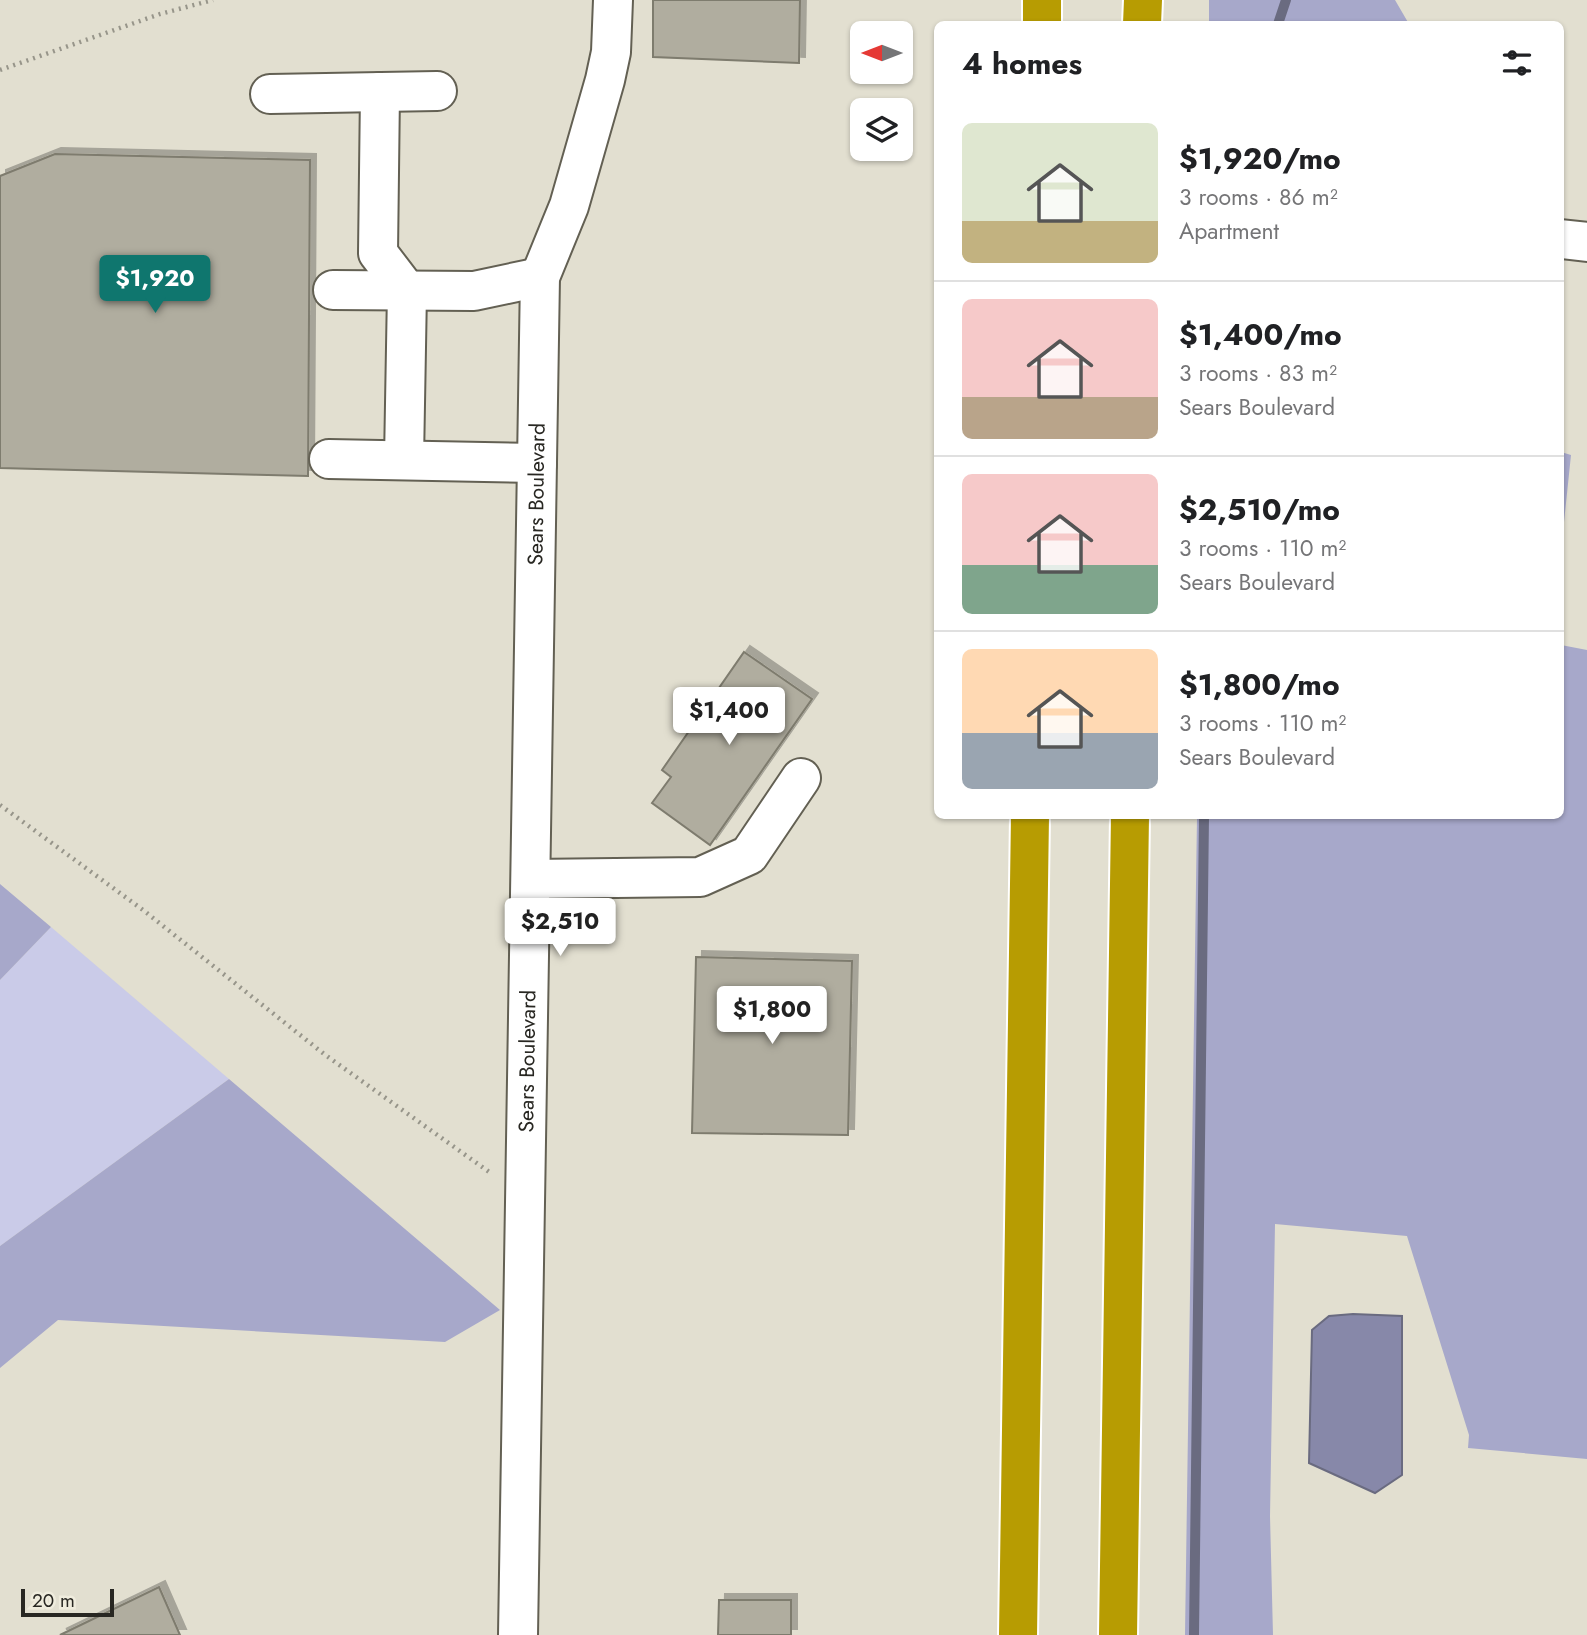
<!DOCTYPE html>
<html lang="en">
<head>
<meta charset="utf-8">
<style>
  body { margin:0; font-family:Jost,sans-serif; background:#f2f2f2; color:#202124; height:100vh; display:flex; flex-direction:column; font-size:26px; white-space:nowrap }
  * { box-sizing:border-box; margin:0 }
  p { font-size:23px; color:#757577 }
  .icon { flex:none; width:38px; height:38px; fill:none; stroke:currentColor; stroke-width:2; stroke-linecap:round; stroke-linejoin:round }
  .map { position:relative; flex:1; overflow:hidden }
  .panel { position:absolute; left:934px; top:21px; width:630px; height:798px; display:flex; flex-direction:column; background:#fff; border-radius:10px; box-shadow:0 2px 5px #0004 }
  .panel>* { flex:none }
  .needle { width:46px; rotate:270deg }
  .fabs { position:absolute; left:850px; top:21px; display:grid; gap:14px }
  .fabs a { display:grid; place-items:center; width:63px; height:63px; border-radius:10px; background:#fff; box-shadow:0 2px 5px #0004; font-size:35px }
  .scale { position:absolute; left:21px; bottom:18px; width:93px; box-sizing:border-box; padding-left:7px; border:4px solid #282722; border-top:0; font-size:19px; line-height:24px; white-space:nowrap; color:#282722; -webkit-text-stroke:5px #efecdd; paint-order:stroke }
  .price { position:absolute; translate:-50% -60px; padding:0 16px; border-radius:7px; background:#fff; color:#222; font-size:23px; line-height:46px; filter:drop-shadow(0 2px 4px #0008) }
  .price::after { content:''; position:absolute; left:50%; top:42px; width:21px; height:16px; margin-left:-10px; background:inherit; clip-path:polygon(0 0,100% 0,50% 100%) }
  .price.current { background:#0f766e; color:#fff }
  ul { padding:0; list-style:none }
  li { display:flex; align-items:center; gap:21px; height:175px; padding:0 28px }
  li+li { border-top:2px solid #e0e0e0 }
  li span { display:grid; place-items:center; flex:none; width:196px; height:140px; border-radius:10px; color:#555 }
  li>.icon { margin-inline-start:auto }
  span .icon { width:84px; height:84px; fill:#fffc; stroke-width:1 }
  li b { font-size:30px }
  h2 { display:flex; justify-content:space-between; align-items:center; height:84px; padding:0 28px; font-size:30px }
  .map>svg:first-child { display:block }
  .green { fill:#cacbe8 }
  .forest { fill:#a7a8ca }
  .water { fill:#8788a9; stroke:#6a6b80; stroke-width:2 }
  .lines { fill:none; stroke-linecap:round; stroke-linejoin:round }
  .stream { stroke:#6a6b80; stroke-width:10 }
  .building { fill:#b0ad9f; stroke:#7e7b6e; stroke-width:2; filter:url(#shadow) }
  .minor-casing { stroke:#636053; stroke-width:42 }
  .highway-casing { stroke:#fff; stroke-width:42 }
  .path { stroke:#97958a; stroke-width:4.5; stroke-dasharray:2 5; stroke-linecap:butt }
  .minor { stroke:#fff; stroke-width:38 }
  .highway { stroke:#b79c02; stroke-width:38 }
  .labels { text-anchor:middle; stroke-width:5; stroke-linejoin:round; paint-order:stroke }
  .street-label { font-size:21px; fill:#282722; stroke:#efecdd }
</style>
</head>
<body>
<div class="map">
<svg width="1587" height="1635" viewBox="0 0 1587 1635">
  <defs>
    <filter id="shadow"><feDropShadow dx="6" dy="-6" stdDeviation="0" flood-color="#0004"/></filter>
  </defs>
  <rect width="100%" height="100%" fill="#e2dfd0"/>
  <path class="green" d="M 51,927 L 229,1079 L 0,1246 L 0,980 Z"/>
  <path class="forest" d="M 1209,0 L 1395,0 L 1409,24 L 1209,24 Z
    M 1561,452 L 1571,455 L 1561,551 Z
    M 1561,645 L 1587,650 L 1587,1459 L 1468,1448 L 1469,1435 L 1407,1236 L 1275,1224 L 1270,1516 L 1273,1635 L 1185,1635 L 1197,816 L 1561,816 Z
    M 0,884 L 51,927 L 0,980 Z
    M 229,1079 L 500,1310 L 445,1342 L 58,1320 L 0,1368 L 0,1246 Z"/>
  <path class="water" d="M 1353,1314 L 1402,1316 L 1402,1475 L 1375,1493 L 1309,1463 L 1312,1330 L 1329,1316 Z"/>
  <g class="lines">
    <path class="stream" d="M 1278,24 L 1286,0
      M 1194,1635 L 1204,816"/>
  </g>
  <path class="building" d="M 653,0 L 800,0 L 799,63 L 653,57 Z
    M 55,154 L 310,160 L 308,476 L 0,468 L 0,176 Z
    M 744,652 L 812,699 L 710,845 L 652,803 L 671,777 L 662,770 Z
    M 696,957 L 852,961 L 848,1135 L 692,1133 Z
    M 159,1587 L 180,1635 L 60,1635 Z
    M 719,1600 L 791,1600 L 791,1635 L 718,1635 Z"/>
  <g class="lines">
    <g class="minor-casing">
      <g id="minor">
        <path d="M 380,92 L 378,253 L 407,291 L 404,460"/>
        <path d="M 270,94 L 437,91"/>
        <path d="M 1561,239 L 1587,242"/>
        <path d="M 333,290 L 474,291 L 540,277"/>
        <path d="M 329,459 L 537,463"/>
        <path d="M 531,879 L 700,877 L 749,855 L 801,778"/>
        <path id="s1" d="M 518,1635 L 540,277 L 569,206 L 605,80 L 611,52 L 613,0"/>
      </g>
    </g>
    <g class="highway-casing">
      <path id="highway" d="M 1042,24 L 1042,0
        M 1142,24 L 1143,0
        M 1018,1635 L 1030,816
        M 1118,1635 L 1130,816"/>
    </g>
    <path class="path" d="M 0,70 L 160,14 L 213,0
      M 0,805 L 143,910 L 324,1054 L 492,1174"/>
    <use href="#minor" class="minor"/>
    <use href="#highway" class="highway"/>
  </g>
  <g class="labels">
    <g class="street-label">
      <text dy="7" stroke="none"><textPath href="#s1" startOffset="1141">Sears Boulevard</textPath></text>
      <text dy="7" stroke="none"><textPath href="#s1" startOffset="574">Sears Boulevard</textPath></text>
    </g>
  </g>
</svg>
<div class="fabs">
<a><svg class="needle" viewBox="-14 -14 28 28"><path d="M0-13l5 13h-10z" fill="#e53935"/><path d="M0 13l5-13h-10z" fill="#757577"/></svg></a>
<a><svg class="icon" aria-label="layers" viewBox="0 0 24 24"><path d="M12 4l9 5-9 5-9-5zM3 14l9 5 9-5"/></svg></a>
</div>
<div class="scale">20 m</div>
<b class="price current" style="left:155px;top:315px">$1,920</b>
<b class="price" style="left:729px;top:747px">$1,400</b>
<b class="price" style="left:560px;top:958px">$2,510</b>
<b class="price" style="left:772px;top:1046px">$1,800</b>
<section class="panel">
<h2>4 homes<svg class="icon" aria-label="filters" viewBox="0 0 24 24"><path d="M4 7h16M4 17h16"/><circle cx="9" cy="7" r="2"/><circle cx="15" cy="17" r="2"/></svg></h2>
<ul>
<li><span style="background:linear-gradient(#dfe7d0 70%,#c2b280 0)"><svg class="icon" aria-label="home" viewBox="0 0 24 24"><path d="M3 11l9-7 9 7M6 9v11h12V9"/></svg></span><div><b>$1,920/mo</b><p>3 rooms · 86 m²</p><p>Apartment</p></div></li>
<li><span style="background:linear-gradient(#f6c9c9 70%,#b9a48a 0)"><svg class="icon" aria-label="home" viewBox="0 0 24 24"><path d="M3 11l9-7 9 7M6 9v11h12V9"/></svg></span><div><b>$1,400/mo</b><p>3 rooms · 83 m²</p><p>Sears Boulevard</p></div></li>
<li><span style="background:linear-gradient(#f6c9c9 65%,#7fa58c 0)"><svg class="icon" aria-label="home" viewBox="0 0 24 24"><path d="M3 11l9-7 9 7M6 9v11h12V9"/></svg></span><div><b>$2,510/mo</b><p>3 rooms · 110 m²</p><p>Sears Boulevard</p></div></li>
<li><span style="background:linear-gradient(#ffd9b3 60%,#9aa5b1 0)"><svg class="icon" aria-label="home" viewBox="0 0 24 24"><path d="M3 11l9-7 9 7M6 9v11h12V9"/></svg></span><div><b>$1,800/mo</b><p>3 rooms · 110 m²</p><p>Sears Boulevard</p></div></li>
</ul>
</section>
</div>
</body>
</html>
